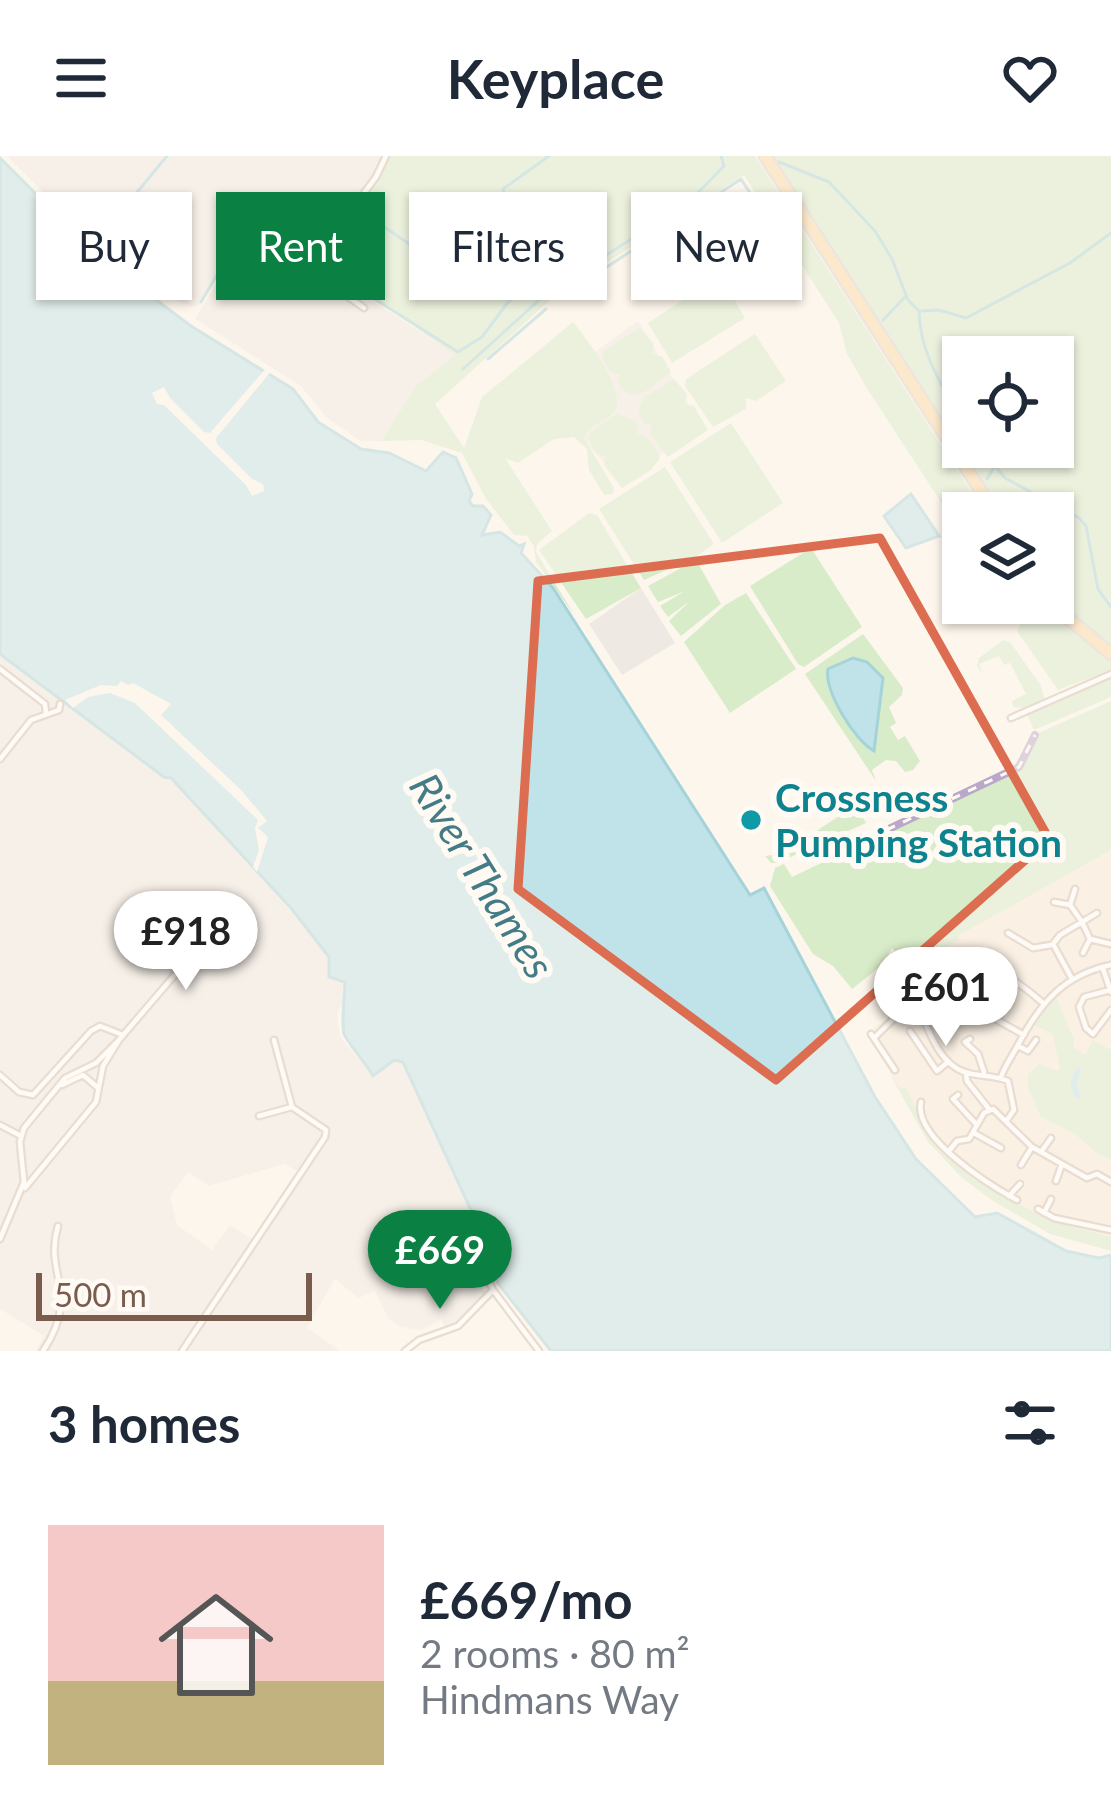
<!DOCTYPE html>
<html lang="en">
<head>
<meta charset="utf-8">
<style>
  body { margin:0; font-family:Lato,sans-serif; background:#f2f2f3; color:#1f2937; height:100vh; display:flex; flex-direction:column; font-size:45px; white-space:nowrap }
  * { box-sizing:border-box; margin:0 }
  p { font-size:39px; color:#747a83 }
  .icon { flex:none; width:66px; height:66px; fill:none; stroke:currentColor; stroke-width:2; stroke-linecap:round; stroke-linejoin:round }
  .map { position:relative; height:1195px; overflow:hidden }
  .side { display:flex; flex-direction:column; background:#fff; flex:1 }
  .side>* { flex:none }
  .banner { position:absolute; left:36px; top:36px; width:1041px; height:108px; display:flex; gap:24px }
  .controls { position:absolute; left:942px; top:180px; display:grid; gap:24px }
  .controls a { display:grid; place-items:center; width:132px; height:132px; border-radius:0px; background:#fff; box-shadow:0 3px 9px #0004; font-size:60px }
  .scale { position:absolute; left:36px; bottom:30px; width:276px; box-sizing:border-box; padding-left:12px; border:6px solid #7a5c4d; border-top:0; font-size:33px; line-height:42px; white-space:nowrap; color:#7a5c4d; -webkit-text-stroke:9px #fffaf3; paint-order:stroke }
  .price { position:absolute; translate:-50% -102px; padding:0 27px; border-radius:42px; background:#fff; color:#222; font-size:39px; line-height:78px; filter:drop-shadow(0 3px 6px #0008) }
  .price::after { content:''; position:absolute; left:50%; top:72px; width:36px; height:27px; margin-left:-18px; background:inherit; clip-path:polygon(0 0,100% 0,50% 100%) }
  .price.current { background:#0b8043; color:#fff }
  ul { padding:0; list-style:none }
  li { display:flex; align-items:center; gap:36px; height:300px; padding:0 48px }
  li+li { border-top:3px solid #e0e1e3 }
  li span { display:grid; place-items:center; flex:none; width:336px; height:240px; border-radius:0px; color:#555 }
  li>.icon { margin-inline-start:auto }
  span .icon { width:144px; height:144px; fill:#fffc; stroke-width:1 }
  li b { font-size:51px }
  h2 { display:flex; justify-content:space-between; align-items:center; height:144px; padding:0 48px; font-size:51px }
  .chip { padding:0 42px; border-radius:0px; background:#fff; box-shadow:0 3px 9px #0004; font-size:42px; line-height:108px }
  .chip.current { background:#0b8043; color:#fff }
  header { display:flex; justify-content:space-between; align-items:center; height:156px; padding:0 48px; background:#fff; font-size:54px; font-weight:700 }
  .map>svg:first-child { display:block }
  .residential { fill:#f5e8da }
  .industrial { fill:#efe9e4; fill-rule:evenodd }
  .green { fill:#d8ecc9; fill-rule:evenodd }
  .water { fill:#bfe3e8; stroke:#a5d3da; stroke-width:3 }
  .pier { fill:#fdf6ec }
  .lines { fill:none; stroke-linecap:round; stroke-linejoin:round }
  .stream { stroke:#a5d3da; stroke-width:3 }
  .canal { stroke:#bfe3e8; stroke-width:6 }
  .street-casing { stroke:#d1beb0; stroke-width:9 }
  .primary-casing { stroke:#dad1cd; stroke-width:15 }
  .street { stroke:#fff; stroke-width:4.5 }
  .primary { stroke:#fbd9a5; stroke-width:10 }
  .rail-casing { stroke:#b9a8c9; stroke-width:8 }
  .rail { stroke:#fffaf3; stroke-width:3; stroke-dasharray:9; stroke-linecap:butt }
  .marked { fill:none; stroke:#dc6d51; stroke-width:9; stroke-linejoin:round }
  .culture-dot { fill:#0f9aa8; stroke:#fffaf3; stroke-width:4.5 }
  .labels { text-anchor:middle; stroke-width:12; stroke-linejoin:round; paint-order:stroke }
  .culture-label { font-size:39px; font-weight:bold; fill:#0d838f; stroke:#fffaf3; text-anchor:start }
  .water-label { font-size:42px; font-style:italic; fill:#437c86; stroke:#fffaf3 }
</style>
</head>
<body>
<header><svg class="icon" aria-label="menu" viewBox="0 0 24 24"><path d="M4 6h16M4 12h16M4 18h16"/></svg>Keyplace<svg class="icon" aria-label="heart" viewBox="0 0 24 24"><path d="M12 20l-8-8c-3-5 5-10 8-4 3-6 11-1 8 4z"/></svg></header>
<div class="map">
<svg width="1111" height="1195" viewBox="0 0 1111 1195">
  <rect width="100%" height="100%" fill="#fdf6ec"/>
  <path class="residential" d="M 1111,694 L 1111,1081 L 1053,1065 L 1016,1047 L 963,1013 L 923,970 L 866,877 L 935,830 L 930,824 L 956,804 L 946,791 L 958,780 Z"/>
  <path class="industrial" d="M 7,0 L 382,0 L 371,22 L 326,82 L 315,85 L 284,67 L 243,125 L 222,114 L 198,150 L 191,150 L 159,139 L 132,120 L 94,88 Z
    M 286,75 L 306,87 L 303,92 L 313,100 L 316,108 L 456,199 L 416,230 L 381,285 L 361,285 L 327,262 L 301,230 L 195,163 L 221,119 L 240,133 L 247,130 Z
    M 638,165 L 702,271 L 621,325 L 571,271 L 589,200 Z
    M 641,432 L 675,487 L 622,519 L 589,468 Z
    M 0,498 L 173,624 L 291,752 L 329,801 L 329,821 L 345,825 L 346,843 L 337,856 L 340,880 L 347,889 L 373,919 L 394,904 L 402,906 L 475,1063 L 468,1067 L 487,1113 L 479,1123 L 485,1138 L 458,1168 L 446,1174 L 441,1163 L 422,1174 L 400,1171 L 388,1162 L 375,1135 L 359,1142 L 335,1123 L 307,1171 L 340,1195 L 36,1195 L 44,1180 L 0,1153 ZM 284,1008 L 299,1016 L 253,1084 L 230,1069 L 212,1094 L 177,1069 L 170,1041 L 188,1016 L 209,1030 Z"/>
  <path class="green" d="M 387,0 L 755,0 L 985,357 L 963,357 L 963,380 L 866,231 L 847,198 L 839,167 L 744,19 L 557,138 L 435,248 L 464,292 L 482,241 L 573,166 C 586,182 631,239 613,257 C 602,268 590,268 584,282 L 614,332 L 613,338 L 604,339 L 589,314 L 587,293 L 574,281 L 554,283 L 518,307 L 505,302 L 552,375 L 537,388 L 536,396 L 575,460 L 536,406 L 534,390 L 527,380 L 514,379 L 486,343 L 462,297 L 421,284 L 381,285 L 416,230 L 455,199 L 317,103 Z
    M 768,0 L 1111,0 L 1111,489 L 1075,464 L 1053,438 L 1053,357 L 998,357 ZM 963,201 L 1053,201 L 1053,291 L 963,291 Z
    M 715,123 L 723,124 L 745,162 L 672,207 L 648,167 Z
    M 640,172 L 654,188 L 652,198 L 662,200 L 671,216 L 645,236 L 633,239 L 622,234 L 617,225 L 620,219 L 611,217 L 602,201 L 605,194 Z
    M 755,178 L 786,225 L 756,245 L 746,242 L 746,253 L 713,271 L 685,230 L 686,223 Z
    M 674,223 L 687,238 L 685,248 L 694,250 L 708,274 L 668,301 L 650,278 L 652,269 L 643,267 L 638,254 L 644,241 Z
    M 617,258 L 637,265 L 638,278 L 647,280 L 660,302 L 651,314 L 622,332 L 604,309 L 605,300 L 596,297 L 588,282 L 591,276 Z
    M 731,267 L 783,347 L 722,387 L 670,306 Z
    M 665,311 L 714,388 L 694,402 L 644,424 L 599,353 Z
    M 589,357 L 597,359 L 641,432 L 586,463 L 539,394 Z
    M 811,392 L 862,471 L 804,511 L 798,508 L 750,430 Z
    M 692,406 L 699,409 L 721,448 L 681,480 L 669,465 L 690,445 L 668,461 L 660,450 L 685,435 L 658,446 L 648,430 Z
    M 746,437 L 796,513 L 730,557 L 684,486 L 725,449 Z
    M 1007,447 L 1046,447 L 1111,504 L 1111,514 L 1058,534 L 1017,475 L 1020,468 Z
    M 863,478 L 903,532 L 902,539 L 889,551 L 896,567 L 890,571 L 898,584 L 905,580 L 920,605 L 913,614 L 905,616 L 896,605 L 886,604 L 872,614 L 876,625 L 805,518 Z
    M 1003,484 L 1010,486 L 1040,528 L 1045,543 L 1024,552 L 1013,551 L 1012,545 L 1026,538 L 1010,507 L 1004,509 L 999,500 L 979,508 L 983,519 L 977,510 L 979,502 Z
    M 1111,520 L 1111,541 L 1034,574 L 1027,559 Z
    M 1111,545 L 1111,694 L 958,780 L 959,784 L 946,791 L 955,808 L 931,823 L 935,830 L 915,844 L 897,831 L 910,808 L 892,792 L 882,809 L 852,833 L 833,810 L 813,798 L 770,730 L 775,712 L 784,708 L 792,721 L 1020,612 L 1036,578 Z
    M 856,649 L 866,667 L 777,707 L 771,707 L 765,700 L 780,698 L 777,694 L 784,689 L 787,694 L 795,689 Z
    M 1055,839 L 1074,883 L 1073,891 L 1085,899 L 1093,884 L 1111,894 L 1111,1004 L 1095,996 L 1075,978 L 1041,961 L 1028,932 L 1028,919 L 1039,908 L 1058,915 L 1060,911 L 1052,877 L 1034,869 Z
    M 889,917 L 901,933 L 906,931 C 942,1017 1021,1059 1111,1081 L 1111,1095 L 1050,1078 L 993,1045 L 961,1021 L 928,986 Z"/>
  <path class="water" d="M 0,2 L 100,102 L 191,170 L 293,233 L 318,266 L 361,293 L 389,297 L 426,315 L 443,296 L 456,302 L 472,338 L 469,345 L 473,350 L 483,350 L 491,359 L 482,379 L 500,376 L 519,390 L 524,388 L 521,397 L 553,432 L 750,739 L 764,732 L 875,941 L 916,1003 L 975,1061 L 997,1057 L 1066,1095 L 1099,1102 L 1111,1099 L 1111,1195 L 551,1195 L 493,1121 L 469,1066 L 475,1063 L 403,906 L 394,904 L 373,920 C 368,910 345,883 344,878 C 341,863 345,841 345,826 L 329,821 L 329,801 L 291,752 L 171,622 L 164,621 L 0,498 Z
    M 911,338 L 939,380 L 906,392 L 884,360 Z
    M 853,502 L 867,506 L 883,522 L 874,595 C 855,585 824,535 828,513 Z"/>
  <path class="pier" d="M 268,210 L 273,213 L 216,282 L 217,288 L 252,323 L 263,328 L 264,335 L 252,340 L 246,329 L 164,249 L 157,248 L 152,237 L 164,231 L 170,242 L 204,276 L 210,277 Z
    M 121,525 L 128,529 L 133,527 L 171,548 L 161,559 L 241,634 L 267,665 L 258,672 L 268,681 L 257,716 L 253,711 L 259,694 L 255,672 L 258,664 L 135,547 L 110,537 L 88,541 L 73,552 L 65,544 L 101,529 L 117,530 Z"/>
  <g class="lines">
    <path class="stream" d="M 549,0 L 503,33 L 505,44 L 569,104 L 568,121
      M 779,6 L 829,26 L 875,75 L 892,103 L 908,144 L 919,155 C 920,199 943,230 963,268
      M 361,55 L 418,94 L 443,62
      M 448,62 L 533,116
      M 105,75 L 167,0
      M 475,92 L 516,117
      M 322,109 L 367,42
      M 444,109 L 466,96
      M 362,135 L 458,196 L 482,181 L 508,146 L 542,124
      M 564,139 L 741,23 L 768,65
      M 201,146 L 221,112 L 238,118 L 247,114 L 284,63 L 316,83
      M 922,155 L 939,154 L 966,162 L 1070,107 L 1111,77
      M 883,164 L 906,140
      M 488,203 L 546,153
      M 463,213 L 548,136 L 688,47 L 724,10 L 721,0
      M 980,291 L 1005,322 L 1079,362 L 1086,370 L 1098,433 L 1111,451
      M 987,323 L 995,310"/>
    <path class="canal" d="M 1078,915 L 1073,928 L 1078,940"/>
    <g class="street-casing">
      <path id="street" d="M 364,152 L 316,118 L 311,108 L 376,21 L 386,0
        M 0,513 L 45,548 L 46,557
        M 1022,557 L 1011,562 L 1111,518
        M 0,603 L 31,564 L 59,554 L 60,548
        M 1075,733 L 1070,749 L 1082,766 L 1097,757
        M 1054,746 L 1070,749
        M 1008,777 L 1033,792 L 1051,789
        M 1083,797 L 1090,783
        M 970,799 C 998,812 1020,827 1043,847
        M 1103,813 L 1111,836
        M 1071,821 L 1053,788 L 1060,779 L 1082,766 L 1090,783 L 1111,788
        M 953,825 L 973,848
        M 894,831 C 928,848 925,887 952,909 C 969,923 990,917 1008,925 L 1014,954 L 1007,964
        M 1110,834 L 1084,841 L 1079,851 L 1086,872 L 1093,878 L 1111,854
        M 987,864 L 992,861 L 1024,879
        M 927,865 L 961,836
        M 910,875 L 937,915 L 948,906
        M 871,878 L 895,914
        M 874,882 L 912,845
        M 970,883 L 965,886 L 978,898 L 984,916
        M 1018,890 L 1028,895 L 1036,884
        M 966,918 L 967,925 L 989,953
        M 0,919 L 19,936 L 33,939 L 91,875 L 100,870 L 123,879
        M 1001,921 C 1005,909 1013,899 1019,887 C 1041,846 1064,819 1111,809
        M 62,929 L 83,919 L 97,931
        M 958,939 L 953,943 L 977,969
        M 921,946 C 913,981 989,1029 1017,1044
        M 259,960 L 292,951
        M 0,969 L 21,980
        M 974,977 L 1001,992
        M 949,995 L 957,985 L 969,983 L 984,957 L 993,953 L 1032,991 L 1087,1022 L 1097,1018 L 1111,1026
        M 1041,996 L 1051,982
        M 1021,1009 L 1032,991
        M 1056,1025 L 1062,1008
        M 25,1032 L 96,946 L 103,910 L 119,884
        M 1009,1040 L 1020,1028
        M 1038,1053 L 1054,1062 L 1111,1074
        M 1044,1057 L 1051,1043
        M 0,1083 L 24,1026 L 20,986 L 24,972 L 65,922 L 96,907 L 119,884 L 202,787 L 208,766
        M 480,1107 L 493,1134 L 539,1195
        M 43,1195 C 82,1136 43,1119 58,1070
        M 182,1195 L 325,981 L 326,974 L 292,951 L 274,884
        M 405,1195 L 419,1184 L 458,1170 L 493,1134"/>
    </g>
    <g class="primary-casing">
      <path id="primary" d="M 765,0 L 995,357
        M 1050,447 L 1111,498"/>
    </g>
    <use href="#street" class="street"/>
    <use href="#primary" class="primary"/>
    <g class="rail-casing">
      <path id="rail" d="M 838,697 L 1019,611 L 1035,579"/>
    </g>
    <use href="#rail" class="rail"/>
  </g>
  <path d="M0 0H1111V1195H0ZM 880,382 L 1049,683 L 776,924 L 518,733 L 538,425 Z" fill="#fdf6ec" fill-opacity=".55" fill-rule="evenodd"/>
  <path class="marked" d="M 880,382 L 1049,683 L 776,924 L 518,733 L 538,425 Z"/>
  <circle class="culture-dot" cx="751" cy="664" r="12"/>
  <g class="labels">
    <g class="culture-label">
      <text x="775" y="656">Crossness<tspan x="775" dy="45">Pumping Station</tspan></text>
    </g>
    <g class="water-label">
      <text transform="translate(482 720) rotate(58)" y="15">River Thames</text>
    </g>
  </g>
</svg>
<div class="controls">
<a><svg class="icon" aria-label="locate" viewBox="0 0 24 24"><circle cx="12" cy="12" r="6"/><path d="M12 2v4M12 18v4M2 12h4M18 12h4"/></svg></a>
<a><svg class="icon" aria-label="layers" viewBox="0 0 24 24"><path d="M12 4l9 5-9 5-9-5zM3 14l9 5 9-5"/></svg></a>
</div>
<div class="scale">500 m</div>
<b class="price" style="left:186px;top:837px">£918</b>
<b class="price" style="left:946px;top:893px">£601</b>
<b class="price current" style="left:440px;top:1156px">£669</b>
<div class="banner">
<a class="chip">Buy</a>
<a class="chip current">Rent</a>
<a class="chip">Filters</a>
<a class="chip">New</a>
</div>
</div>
<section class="side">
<h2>3 homes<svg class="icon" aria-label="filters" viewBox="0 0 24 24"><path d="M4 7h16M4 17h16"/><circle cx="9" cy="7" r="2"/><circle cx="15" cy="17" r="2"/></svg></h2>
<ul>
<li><span style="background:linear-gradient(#f6c9c9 65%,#c2b280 0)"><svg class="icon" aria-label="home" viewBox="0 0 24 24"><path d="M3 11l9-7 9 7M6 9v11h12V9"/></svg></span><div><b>£669/mo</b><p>2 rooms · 80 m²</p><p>Hindmans Way</p></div></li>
</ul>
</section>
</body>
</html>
